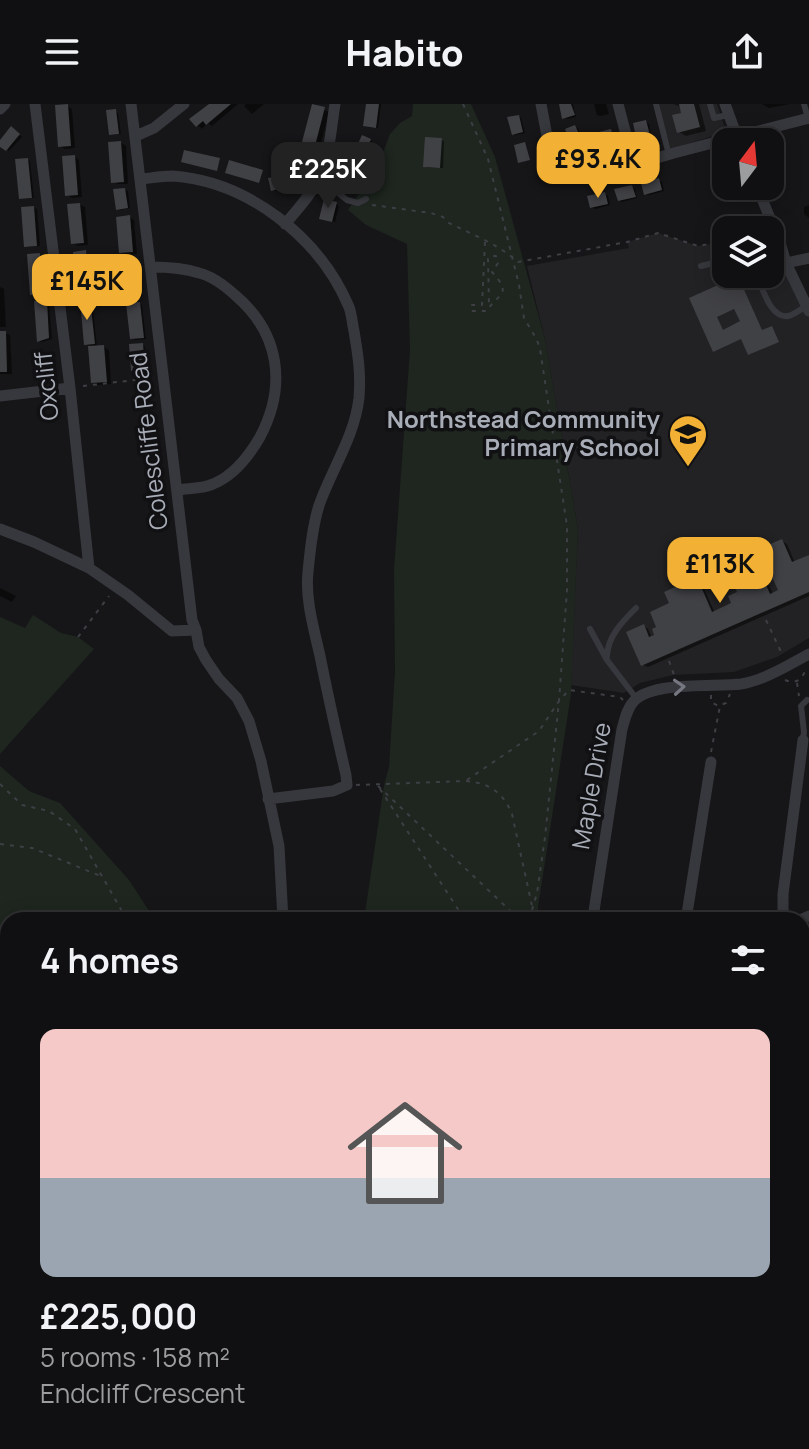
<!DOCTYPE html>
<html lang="en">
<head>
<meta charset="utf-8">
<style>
  body { margin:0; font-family:Manrope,sans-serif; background:#1e1e20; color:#f1f3f6; height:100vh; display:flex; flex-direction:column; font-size:30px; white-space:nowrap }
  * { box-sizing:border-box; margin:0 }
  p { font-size:26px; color:#9c9d9f }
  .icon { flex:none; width:44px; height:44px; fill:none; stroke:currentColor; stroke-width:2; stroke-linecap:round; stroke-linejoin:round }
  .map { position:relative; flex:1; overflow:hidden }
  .details { position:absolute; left:0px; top:808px; width:810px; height:538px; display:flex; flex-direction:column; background:#101012; border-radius:24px 24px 0 0; box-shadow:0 4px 20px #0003,0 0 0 2px #303032 }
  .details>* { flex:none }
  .needle { width:52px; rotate:16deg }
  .controls { position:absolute; left:712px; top:24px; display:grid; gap:16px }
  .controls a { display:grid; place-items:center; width:72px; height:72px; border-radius:16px; background:#101012; box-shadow:0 4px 20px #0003,0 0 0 2px #303032; font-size:40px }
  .price { position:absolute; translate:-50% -68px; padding:0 18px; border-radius:16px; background:#f2b134; color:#111; font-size:26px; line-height:52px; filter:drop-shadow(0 2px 4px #0008) }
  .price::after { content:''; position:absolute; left:50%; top:48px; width:24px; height:18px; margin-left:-12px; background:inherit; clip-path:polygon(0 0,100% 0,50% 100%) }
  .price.selected { background:#222; color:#fff }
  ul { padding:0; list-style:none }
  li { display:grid; align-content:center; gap:16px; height:424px; padding:0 40px }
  li span { display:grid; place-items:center; height:248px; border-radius:16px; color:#555 }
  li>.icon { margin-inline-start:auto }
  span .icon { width:144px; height:144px; fill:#fffc; stroke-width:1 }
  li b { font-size:34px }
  h2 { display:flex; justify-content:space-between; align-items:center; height:96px; padding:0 40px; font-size:34px }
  header { display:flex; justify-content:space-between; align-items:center; height:104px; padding:0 40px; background:#101012; font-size:36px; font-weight:800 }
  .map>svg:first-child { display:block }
  .built { fill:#222225 }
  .green { fill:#1e261f }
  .shadow { fill:#0007 }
  .building { fill:#404145; fill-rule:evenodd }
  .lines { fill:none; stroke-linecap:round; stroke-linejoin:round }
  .path { stroke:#3d3f44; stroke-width:2; stroke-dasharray:4 6; stroke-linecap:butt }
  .lane { stroke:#37383d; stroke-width:6 }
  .street { stroke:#37383d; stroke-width:11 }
  .oneway { stroke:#757881 }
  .labels { text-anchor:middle; stroke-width:7; stroke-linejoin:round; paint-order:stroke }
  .street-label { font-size:24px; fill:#a8adb8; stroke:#111113 }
  .poi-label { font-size:24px; font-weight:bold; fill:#a8adb8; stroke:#111113; text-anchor:end }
</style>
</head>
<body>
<header><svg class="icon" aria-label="menu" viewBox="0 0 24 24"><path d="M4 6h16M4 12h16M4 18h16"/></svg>Habito<svg class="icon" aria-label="share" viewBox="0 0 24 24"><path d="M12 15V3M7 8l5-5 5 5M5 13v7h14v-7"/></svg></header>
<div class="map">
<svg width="809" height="1345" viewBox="0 0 809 1345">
  <rect width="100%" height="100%" fill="#161618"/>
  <path class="built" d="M 658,0 L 717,0 L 726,28 L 671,45 Z
    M 773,122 L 809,204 L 809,534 L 777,553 L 734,568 L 673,571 L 640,579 L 624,589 L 571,581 L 578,425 L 545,235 L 527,162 L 629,144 L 627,138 L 658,129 L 698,142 L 726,137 L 726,170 L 770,170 L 770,126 L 766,126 Z"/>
  <path class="green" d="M 413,0 L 471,0 L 495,53 L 545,235 L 578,425 L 571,590 L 538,803 L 540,816 L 364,816 L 384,681 L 389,663 L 395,567 L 394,466 L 410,246 L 407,140 L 366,121 L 348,106 L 358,91 L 370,83 L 390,30 L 400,19 L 412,12 Z
    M 33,511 L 61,529 L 78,533 L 94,545 L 0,650 L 0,513 L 25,524 Z
    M 0,662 L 29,687 L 60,699 L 129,776 L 155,816 L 8,816 L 8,1001 L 0,1001 Z
    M 244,1338 L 425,1338 L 425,1345 L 243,1345 Z
    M 475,1338 L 759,1338 L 759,1345 L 468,1345 Z"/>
  <path class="shadow" d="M 211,0 L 238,0 L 212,22 L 208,19 L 202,25 L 192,16 Z
    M 246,0 L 264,0 L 252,10 L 244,2 Z
    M 368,0 L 381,0 L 378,24 L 367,23 Z
    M 561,0 L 573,0 L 576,13 L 567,15 L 564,13 Z
    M 594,0 L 606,0 L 609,10 L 600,12 L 597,11 Z
    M 673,0 L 699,0 L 706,27 L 686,32 L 679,28 L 683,10 L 682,3 Z
    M 762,0 L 790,0 L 769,4 Z
    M 67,2 L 72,5 L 75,44 L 65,45 L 60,42 Z
    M 314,2 L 329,8 L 320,43 L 309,40 Z
    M 115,7 L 118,9 L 121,30 L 114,31 L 111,30 Z
    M 519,13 L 521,14 L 525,29 L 516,31 L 513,30 Z
    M 646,18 L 649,20 L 652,36 L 642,38 L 639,36 Z
    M 575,23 L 578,24 L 588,50 L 580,53 L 578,52 Z
    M 12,25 L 22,33 L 9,47 L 0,39 Z
    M 611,27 L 614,29 L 618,44 L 608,46 L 606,45 Z
    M 363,34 L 373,38 L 365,57 L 355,53 Z
    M 441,36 L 444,37 L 443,64 L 428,64 L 425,62 Z
    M 121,39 L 126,42 L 128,80 L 118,80 L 113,77 Z
    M 303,47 L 312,52 L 301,70 L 292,65 Z
    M 75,53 L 79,56 L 82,93 L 72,94 L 67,91 Z
    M 28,56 L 30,57 L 34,94 L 23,95 L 21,94 Z
    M 349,61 L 359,67 L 347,84 L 338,78 Z
    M 287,72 L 290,74 L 292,83 L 275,87 L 273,85 Z
    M 659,76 L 662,78 L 664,87 L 649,91 L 646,90 Z
    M 632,83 L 635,85 L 637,94 L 622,98 L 619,96 Z
    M 125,86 L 128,87 L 130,104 L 120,106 L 117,104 Z
    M 605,90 L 608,92 L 610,101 L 595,105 L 592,103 Z
    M 336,100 L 339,102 L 335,118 L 324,115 Z
    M 80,101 L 85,103 L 88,141 L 78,142 L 73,139 Z
    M 809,101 L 809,114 L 804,110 L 804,103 Z
    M 34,104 L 37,105 L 40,142 L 29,143 L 26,142 Z
    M 129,113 L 134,116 L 137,150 L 126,151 L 121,148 Z
    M 85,148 L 90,151 L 95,188 L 84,189 L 79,186 Z
    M 40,151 L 43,153 L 45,188 L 41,188 L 41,191 L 35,191 L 32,190 Z
    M 135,156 L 140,159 L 142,193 L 131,194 L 126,191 Z
    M 0,183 L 4,185 L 6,223 L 0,223 Z
    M 90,196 L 92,197 L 97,244 L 104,243 L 109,246 L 111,280 L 97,281 L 92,278 L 90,242 L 86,240 Z
    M 46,198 L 49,199 L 52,235 L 42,238 L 39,237 Z
    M 140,200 L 142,201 L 146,235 L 135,236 L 132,234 Z
    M 0,229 L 5,229 L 10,231 L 12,270 L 0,270 Z
    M 143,241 L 145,243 L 147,267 L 136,268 L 133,266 Z
    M 782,437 L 787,440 L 795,459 L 809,453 L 809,492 L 648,563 L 643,561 L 644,522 L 648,525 L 652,534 L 672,500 L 696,475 L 701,478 L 715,509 L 734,500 L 740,489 L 747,459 L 751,462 L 755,471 L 760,469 L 765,472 L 773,490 L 780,488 Z
    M 0,484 L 16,492 L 12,498 L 0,492 Z"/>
  <path class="building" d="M 68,0 L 71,42 L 58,43 L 55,1 Z
    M 209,0 L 231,0 L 206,21 L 203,17 L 196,23 L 189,15 Z
    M 312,0 L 325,3 L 315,42 L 302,38 Z
    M 366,0 L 379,0 L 376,24 L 363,22 Z
    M 559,0 L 571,0 L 575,11 L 562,15 Z
    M 679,0 L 694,0 L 700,23 L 677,29 L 672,11 L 681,9 Z
    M 116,5 L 119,30 L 109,31 L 106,6 Z
    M 519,11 L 523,28 L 512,31 L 507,13 Z
    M 646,16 L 651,35 L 637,38 L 633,19 Z
    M 575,21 L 587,49 L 576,53 L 565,25 Z
    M 11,22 L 20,30 L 6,47 L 0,43 L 0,36 Z
    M 611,25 L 616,43 L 604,46 L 599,28 Z
    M 362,31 L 371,35 L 361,58 L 352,53 Z
    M 425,33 L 442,34 L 440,64 L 423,63 Z
    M 121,37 L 124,78 L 111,79 L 108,38 Z
    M 525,38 L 530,56 L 518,59 L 514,41 Z
    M 302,44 L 310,49 L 298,71 L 289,66 Z
    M 184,46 L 220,54 L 217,67 L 181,58 Z
    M 75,51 L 78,91 L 65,92 L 62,52 Z
    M 28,54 L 32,94 L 19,95 L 15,55 Z
    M 229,56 L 263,66 L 259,79 L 225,69 Z
    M 349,58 L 357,64 L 344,84 L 335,78 Z
    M 288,70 L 290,82 L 271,87 L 268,74 Z
    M 659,74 L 662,86 L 644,91 L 641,79 Z
    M 632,81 L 636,93 L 618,97 L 614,85 Z
    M 125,84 L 128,104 L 116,106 L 113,85 Z
    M 605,88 L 608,100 L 590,104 L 587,92 Z
    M 324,95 L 337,98 L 332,118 L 319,115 Z
    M 80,99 L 84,139 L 71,140 L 67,100 Z
    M 34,102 L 37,142 L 24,143 L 21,103 Z
    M 130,111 L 133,148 L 119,149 L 116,113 Z
    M 86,146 L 91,186 L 77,188 L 73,148 Z
    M 40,149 L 43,187 L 39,187 L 39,190 L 30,191 L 27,150 Z
    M 135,154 L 138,191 L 124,192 L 121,155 Z
    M 738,172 L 762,226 L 772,222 L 779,238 L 748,251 L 741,235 L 713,248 L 689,194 ZM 734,205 L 740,217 L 723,226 L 717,213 Z
    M 90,194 L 95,240 L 84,241 L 80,195 Z
    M 47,196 L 49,234 L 37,238 L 34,197 Z
    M 140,198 L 144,234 L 130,235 L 126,199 Z
    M 0,227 L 6,227 L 7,268 L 0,268 Z
    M 143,239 L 145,266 L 131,267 L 129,240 Z
    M 104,241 L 107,278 L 91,279 L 88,242 Z
    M 782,435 L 792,458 L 809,451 L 809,488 L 641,562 L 626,528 L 644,520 L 649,533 L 654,531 L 652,525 L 656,523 L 650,508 L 669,499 L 664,488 L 697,473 L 712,508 L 731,499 L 728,492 L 737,488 L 727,465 L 747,457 L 753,470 L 760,467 L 770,490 L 778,486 L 759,445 Z"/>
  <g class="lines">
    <path class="path" d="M 463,0 L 488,55 L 519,181 L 524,214 L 537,236 L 540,245 L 567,422 L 567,486 L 559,597 L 545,733 L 537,789 L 529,816
      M 372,101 L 431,109 L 443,113 L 447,118 C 471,130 498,140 518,158 L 627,138 L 658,129 L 698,142 L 726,137
      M 485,138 L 482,201 L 472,201 L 471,207 L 487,207 C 497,189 514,192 492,168 L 498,159 L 496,152 L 490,152 L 488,155 L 489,202
      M 83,282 L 152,274
      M 766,516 L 782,550
      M 78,533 L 109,492
      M 669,557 L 674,571
      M 785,576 C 796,581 803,575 806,564
      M 797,579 L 799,592
      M 711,591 L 711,598 L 718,602 L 726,599 L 730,590
      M 711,648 L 720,602
      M 467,676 L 539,627 L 559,597 L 569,586 L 620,593 L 623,596
      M 0,680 L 22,701 L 49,707 L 75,725 L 127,816
      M 356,681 L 466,677 C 489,679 503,688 512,710 L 532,802
      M 378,682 L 520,816
      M 380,685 L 465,816
      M 0,740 L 32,744 L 103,773
      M 533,809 L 535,816
      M 0,959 L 8,961
      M 0,984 L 8,984
      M 442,1338 L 445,1345
      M 519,1338 L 527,1345
      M 752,1338 L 754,1345
      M 305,1345 L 305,1338
      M 417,1345 L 417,1338
      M 459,1345 L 465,1338
      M 493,1345 L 494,1338
      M 591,1345 L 593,1338
      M 687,1345 L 690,1338"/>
    <path class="lane" d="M 656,0 L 669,51
      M 710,0 L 714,14 L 728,11
      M 804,0 L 808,15
      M 319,74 L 347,96 L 358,99 L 366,95
      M 701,162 L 726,156
      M 756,170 C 762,182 770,215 788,212 C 794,211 801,205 806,202
      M 590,525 L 607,556 L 636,594
      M 607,552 C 608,532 622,518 636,504
      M 803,636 L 804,628 L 801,602 L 807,596
      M 0,903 L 8,906"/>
    <path class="street" d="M 35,0 L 70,284 L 89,464
      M 131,0 L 192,516 L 196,526 L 199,543 L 206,556 L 219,575 L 237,594 L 249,617 L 261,657 L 279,742 L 283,816
      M 541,0 L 547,32 L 555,59 L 570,70 L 595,72 L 674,49 L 809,14
      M 618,0 L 634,61
      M 725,0 L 739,38
      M 0,5 L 5,0
      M 136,32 L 154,24 L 184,0
      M 141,75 C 151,74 162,72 172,72 C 248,77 320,134 349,203 C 352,211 352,219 354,227 C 358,251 361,269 359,294 C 355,330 334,362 321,396 C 313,416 310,447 308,468 C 305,495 314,525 320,552 C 328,592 337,632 346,671 L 347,681 L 333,687 L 268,695
      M 757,82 L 781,142 L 786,159 L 809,207
      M 285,120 C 297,106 311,91 319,74 C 330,52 331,24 335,0
      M 786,159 L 809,154
      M 151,163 C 167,163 184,164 199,169 C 212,172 225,182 235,191 C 280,229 287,282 260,333 C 249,352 233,372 213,380 C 203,385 188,384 177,386
      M 0,292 L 70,284
      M 0,425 L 34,438 L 89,464 L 128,491 L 172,527 L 196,526
      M 597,816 L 594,807 L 622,625 C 625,615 627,604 634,597 C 653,577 714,583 741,580 C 763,577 790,560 809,550
      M 686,816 L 711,658
      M 783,816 L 783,790 L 803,636
      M 800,816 L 809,812
      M 802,913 L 809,911
      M 802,997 L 809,996
      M 802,1082 L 809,1078
      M 0,1165 L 8,1159
      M 802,1171 L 809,1165
      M 802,1213 L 809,1221
      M 802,1300 L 805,1288 L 809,1280
      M 802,1337 L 803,1344
      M 199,1338 L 206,1345
      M 1,1345 L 8,1336
      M 147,1345 L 151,1338
      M 230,1345 L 231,1338"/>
  </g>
  <defs><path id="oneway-chevron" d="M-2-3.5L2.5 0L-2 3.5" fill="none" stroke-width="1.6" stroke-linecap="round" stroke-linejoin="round" transform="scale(2)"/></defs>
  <use class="oneway" href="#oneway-chevron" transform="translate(679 583) rotate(-4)"/>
  <defs>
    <g id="school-pin" transform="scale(2)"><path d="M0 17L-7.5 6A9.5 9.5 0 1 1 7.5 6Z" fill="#f2b134" stroke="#111113"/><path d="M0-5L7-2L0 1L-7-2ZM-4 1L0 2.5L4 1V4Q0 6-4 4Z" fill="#111"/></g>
  </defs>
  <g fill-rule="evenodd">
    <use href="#school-pin" x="688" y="330"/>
  </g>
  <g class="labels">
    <g class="street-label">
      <text transform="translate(47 282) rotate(-96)" y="8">Oxcliff</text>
      <text transform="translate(149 337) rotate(-97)" y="8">Colescliffe Road</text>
      <text transform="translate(592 682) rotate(-80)" y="8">Maple Drive</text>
    </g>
    <g class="poi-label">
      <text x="660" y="324">Northstead Community<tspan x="660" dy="28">Primary School</tspan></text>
    </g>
  </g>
</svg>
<div class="controls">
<a><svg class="needle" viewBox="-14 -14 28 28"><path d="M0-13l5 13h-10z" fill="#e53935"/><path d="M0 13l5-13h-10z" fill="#9c9d9f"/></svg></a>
<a><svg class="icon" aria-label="layers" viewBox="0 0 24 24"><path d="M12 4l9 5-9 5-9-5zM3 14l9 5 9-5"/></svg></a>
</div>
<b class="price" style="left:598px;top:96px">£93.4K</b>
<b class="price selected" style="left:328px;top:106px">£225K</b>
<b class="price" style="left:87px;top:218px">£145K</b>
<b class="price" style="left:720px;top:501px">£113K</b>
<section class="details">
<h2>4 homes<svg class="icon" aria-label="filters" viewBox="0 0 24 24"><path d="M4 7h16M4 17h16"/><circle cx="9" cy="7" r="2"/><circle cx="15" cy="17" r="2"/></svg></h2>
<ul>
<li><span style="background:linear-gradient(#f6c9c9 60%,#9aa5b1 0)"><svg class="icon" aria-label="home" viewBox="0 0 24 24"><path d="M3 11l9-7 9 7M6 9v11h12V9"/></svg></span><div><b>£225,000</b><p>5 rooms · 158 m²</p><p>Endcliff Crescent</p></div></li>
</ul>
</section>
</div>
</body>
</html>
